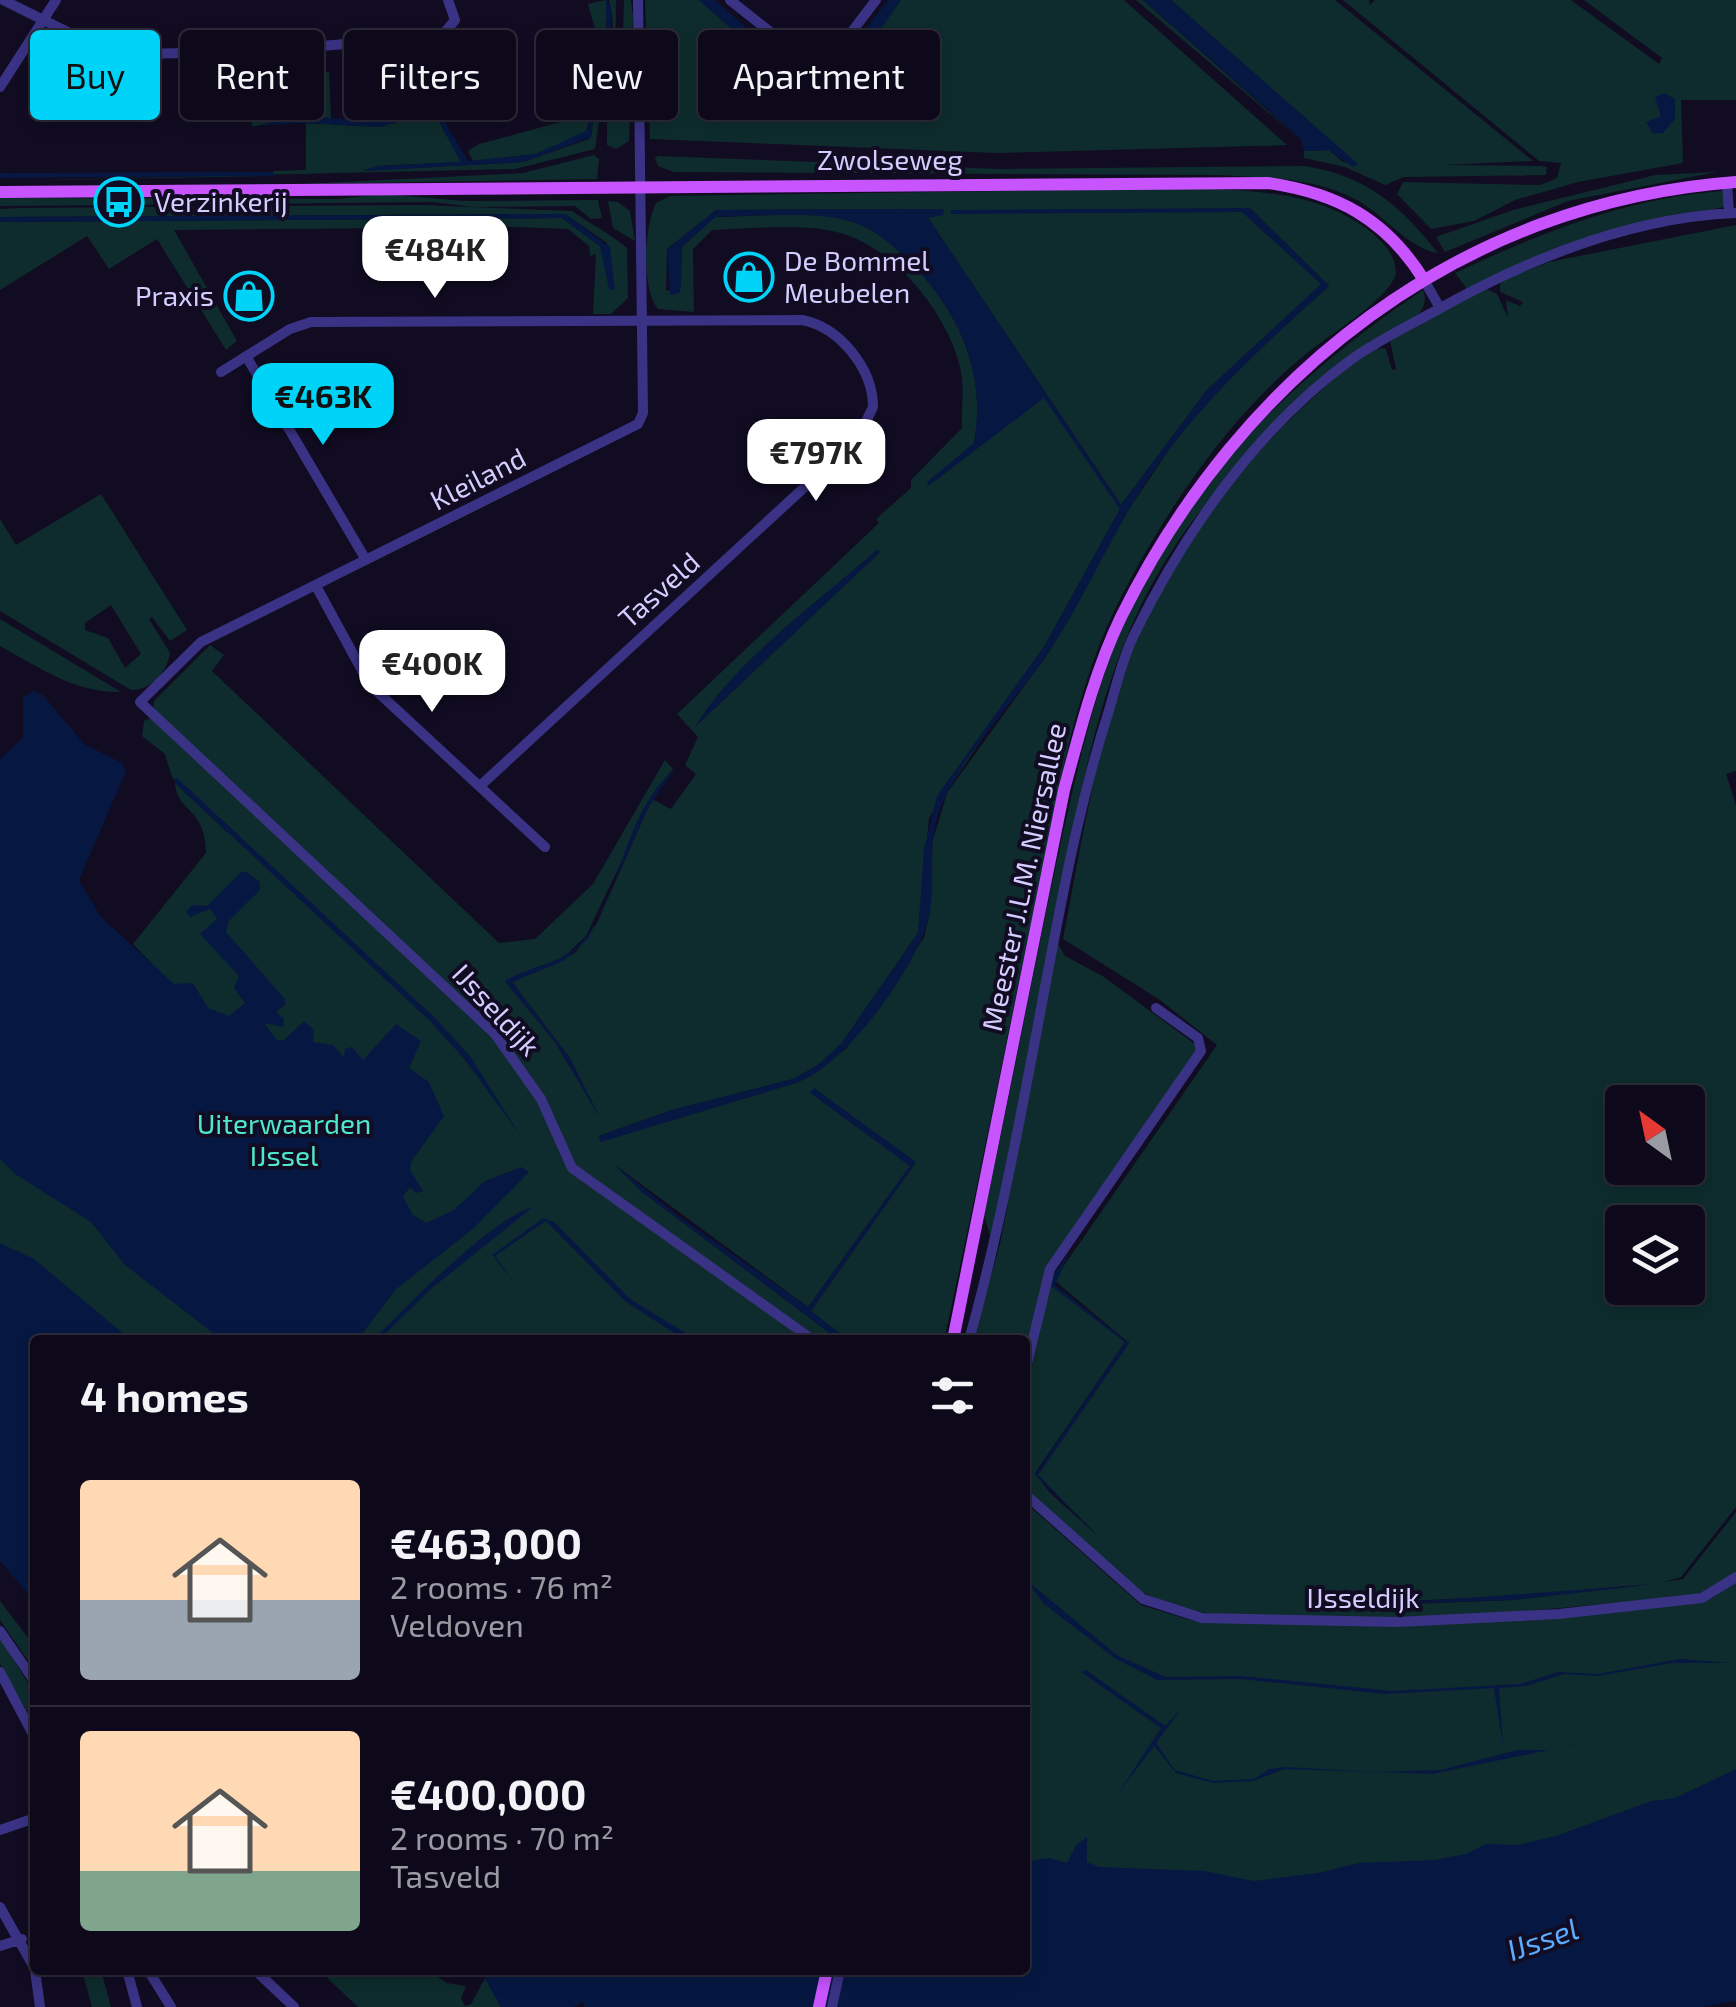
<!DOCTYPE html>
<html lang="en">
<head>
<meta charset="utf-8">
<style>
  body { margin:0; font-family:"Exo 2",sans-serif; background:#1b1727; color:#f1f3f6; height:100vh; display:flex; flex-direction:column; font-size:38px; white-space:nowrap }
  * { box-sizing:border-box; margin:0 }
  p { font-size:32px; color:#9a9aa2 }
  .icon { flex:none; width:55px; height:55px; fill:none; stroke:currentColor; stroke-width:2; stroke-linecap:round; stroke-linejoin:round }
  .map { position:relative; flex:1; overflow:hidden }
  .sheet { position:absolute; left:30px; top:1335px; width:1000px; height:640px; display:flex; flex-direction:column; background:#0d091a; border-radius:10px; box-shadow:0 5px 15px #0003,0 0 0 2px #2d2a39 }
  .sheet>* { flex:none }
  .hud { position:absolute; left:30px; top:30px; width:1000px; height:90px; display:flex; gap:20px }
  .needle { width:65px; rotate:327deg }
  .fabs { position:absolute; left:1605px; top:1085px; display:grid; gap:20px }
  .fabs a { display:grid; place-items:center; width:100px; height:100px; border-radius:10px; background:#0d091a; box-shadow:0 5px 15px #0003,0 0 0 2px #2d2a39; font-size:50px }
  .price { position:absolute; translate:-50% -85px; padding:0 22px; border-radius:20px; background:#fff; color:#222; font-size:32px; line-height:65px; filter:drop-shadow(0 2px 5px #0008) }
  .price::after { content:''; position:absolute; left:50%; top:60px; width:30px; height:22px; margin-left:-15px; background:inherit; clip-path:polygon(0 0,100% 0,50% 100%) }
  .price.selected { background:#00d3f8; color:#111 }
  ul { padding:0; list-style:none }
  li { display:flex; align-items:center; gap:30px; height:250px; padding:0 50px }
  li+li { border-top:2px solid #2d2a39 }
  li span { display:grid; place-items:center; flex:none; width:280px; height:200px; border-radius:10px; color:#555 }
  li>.icon { margin-inline-start:auto }
  span .icon { width:120px; height:120px; fill:#fffc; stroke-width:1 }
  li b { font-size:42px }
  h2 { display:flex; justify-content:space-between; align-items:center; height:120px; padding:0 50px; font-size:42px }
  .pill { padding:0 35px; border-radius:10px; background:#0d091a; box-shadow:0 5px 15px #0003,0 0 0 2px #2d2a39; font-size:35px; line-height:90px }
  .pill.selected { background:#00d3f8; color:#111 }
  .map>svg:first-child { display:block }
  .green { fill:#0e2c2d; fill-rule:evenodd }
  .water { fill:#061842 }
  .lines { fill:none; stroke-linecap:round; stroke-linejoin:round }
  .minor { stroke:#3a3385; stroke-width:10 }
  .major { stroke:#c854ff; stroke-width:12 }
  .labels { text-anchor:middle; stroke-width:8; stroke-linejoin:round; paint-order:stroke }
  .street-label { font-size:28px; fill:#d5cdff; stroke:#110c22 }
  .poi-label { font-size:28px; fill:#d5cdff; stroke:#110c22; text-anchor:start }
  .park-label { font-size:28px; fill:#50e8ca; stroke:#110c22 }
  .water-label { font-size:30px; font-style:italic; fill:#5babff; stroke:#110c22 }
</style>
</head>
<body>
<div class="map">
<svg width="1736" height="2007" viewBox="0 0 1736 2007">
  <rect width="100%" height="100%" fill="#110c22"/>
  <path class="green" d="M 606,0 L 606,64 L 586,133 L 536,154 L 473,161 L 468,151 L 479,144 L 576,118 L 589,63 L 604,61 L 588,4 Z
    M 609,0 L 616,0 L 615,69 L 600,114 L 595,149 L 515,169 L 0,181 L 273,176 L 273,171 L 306,170 L 306,123 L 379,127 L 434,112 L 461,162 L 377,166 L 363,171 L 523,162 L 589,139 L 592,134 C 593,86 623,54 609,0 Z
    M 624,0 L 631,0 L 633,16 L 629,141 L 616,149 L 607,145 L 607,114 L 622,75 Z
    M 645,0 L 699,0 L 780,71 L 814,84 L 849,70 L 901,0 L 1124,0 L 1287,145 L 996,153 L 650,139 Z
    M 1136,0 L 1143,0 L 1303,142 Z
    M 1171,0 L 1335,0 L 1533,161 L 1442,165 L 1542,166 L 1547,167 L 1546,175 L 1404,177 L 1385,185 L 1345,167 L 1304,158 L 1304,151 L 1329,150 L 1343,162 L 1357,164 Z
    M 1343,0 L 1369,0 L 1370,5 L 1375,0 L 1571,0 L 1659,64 L 1662,58 L 1584,0 L 1736,0 L 1736,100 L 1681,100 L 1683,163 L 1578,182 L 1515,200 L 1474,221 L 1431,229 L 1397,194 L 1403,182 L 1540,185 L 1557,178 L 1561,163 L 1539,161 Z
    M 323,54 L 325,72 L 329,72 L 331,118 L 297,117 L 252,127 L 251,59 Z
    M 594,155 L 599,159 L 597,179 L 302,184 L 523,173 Z
    M 658,156 L 1000,169 L 1304,166 C 1365,175 1400,205 1438,253 C 1408,249 1383,213 1355,199 C 1313,177 1266,178 1219,175 L 674,172 L 658,166 L 655,158 Z
    M 1717,172 L 1568,201 L 1445,252 L 1436,237 L 1513,210 L 1655,175 Z
    M 1192,188 C 1254,191 1315,191 1367,229 C 1382,241 1396,254 1396,274 C 1388,300 1330,334 1307,353 C 1227,418 1163,514 1117,605 C 1075,689 1059,790 1040,881 C 1007,1034 978,1187 944,1340 L 848,1340 L 811,1311 L 916,1162 L 909,1162 L 910,1166 L 808,1307 L 615,1165 L 642,1192 L 839,1340 L 819,1340 L 576,1169 L 531,1076 L 505,1041 L 153,709 L 154,701 L 210,645 L 224,655 L 212,671 L 499,943 L 535,939 L 593,884 L 665,760 L 673,769 L 656,789 L 586,936 L 564,957 L 505,981 L 555,1042 L 599,1116 L 570,1058 L 512,982 L 575,953 L 597,923 L 652,799 L 671,809 L 696,774 L 685,765 L 698,737 L 677,714 L 879,523 L 876,519 L 911,488 L 911,480 L 962,428 C 961,409 965,385 960,367 C 946,309 888,239 827,230 C 790,224 749,229 712,230 L 693,249 L 694,312 L 658,309 C 641,288 644,227 656,203 L 670,196 ZM 1250,208 L 1329,286 L 1241,365 L 1180,433 L 1121,521 L 1051,649 L 947,793 L 930,850 L 930,911 L 924,938 L 846,1049 L 796,1083 L 601,1141 L 599,1136 L 672,1110 L 793,1079 L 818,1065 L 841,1044 L 918,933 L 929,818 L 1045,645 L 1120,509 L 1044,397 L 928,486 L 974,443 C 987,373 959,311 910,262 C 892,244 872,226 846,220 C 807,210 756,217 715,217 L 682,247 L 679,293 L 666,290 L 667,249 L 716,210 L 943,209 L 928,218 L 1121,505 L 1207,390 L 1322,284 L 1242,212 L 951,213 ZM 877,550 L 880,552 L 696,726 C 732,664 822,599 877,550 Z
    M 1724,191 L 1725,207 L 1666,217 L 1467,289 L 1455,273 C 1540,233 1629,197 1724,191 Z
    M 384,194 L 463,201 L 598,200 L 602,218 L 591,219 L 575,206 L 474,207 L 432,202 L 0,206 L 0,198 L 338,199 Z
    M 608,201 L 618,202 L 630,211 L 635,241 L 613,228 Z
    M 420,205 L 572,211 C 592,225 608,232 627,248 L 628,298 L 611,314 L 593,314 L 596,254 L 590,256 L 589,246 L 568,229 L 516,227 L 174,230 L 237,341 L 226,350 L 157,239 L 109,269 L 87,236 L 0,290 L 0,222 L 562,218 L 600,246 L 607,266 L 607,243 L 565,214 L 0,217 L 0,209 L 19,208 Z
    M 1736,225 L 1736,771 L 1726,774 L 1736,805 L 1736,1507 L 1681,1577 L 1664,1582 L 1683,1579 L 1736,1512 L 1736,1574 L 1713,1592 C 1577,1608 1443,1621 1305,1618 C 1252,1616 1199,1620 1150,1596 C 1112,1578 1054,1517 1025,1486 L 1025,1397 L 1050,1284 L 1125,1342 L 1035,1473 L 1050,1493 L 1099,1537 L 1038,1475 L 1129,1343 L 1054,1280 L 1217,1045 L 1160,1000 L 1063,939 C 1083,836 1099,726 1141,629 C 1180,539 1250,452 1324,388 C 1338,376 1368,343 1386,349 L 1392,370 L 1396,369 L 1390,341 L 1485,288 L 1497,294 L 1508,318 L 1506,300 L 1520,306 L 1523,302 L 1500,292 L 1500,281 L 1549,262 ZM 1622,1102 L 1688,1102 L 1688,1168 L 1622,1168 ZM 1622,1222 L 1688,1222 L 1688,1288 L 1622,1288 ZM 1648,1584 L 1513,1600 L 1382,1605 L 1383,1602 L 1515,1596 Z
    M 1423,290 C 1435,321 1384,331 1365,346 C 1303,397 1216,482 1173,549 C 1102,656 1081,789 1057,913 C 1035,1022 1013,1131 991,1239 L 984,1215 C 1010,1094 1033,972 1059,851 C 1077,771 1095,686 1129,610 C 1189,476 1303,370 1423,290 Z
    M 101,494 L 187,630 L 170,641 L 152,617 L 149,619 L 170,653 C 167,672 152,690 131,690 L 0,611 L 0,519 L 16,545 ZM 111,605 L 141,654 L 125,668 L 108,638 L 85,630 L 85,623 Z
    M 0,619 L 121,692 C 74,693 39,667 0,646 Z
    M 153,717 L 492,1038 L 536,1097 L 563,1160 L 804,1340 L 41,1340 L 0,1306 L 0,979 L 159,971 L 133,944 L 206,853 C 206,807 177,813 175,783 L 228,833 L 232,829 L 172,777 L 165,754 L 142,736 L 144,721 Z
    M 1058,944 L 1065,956 L 1104,977 L 1199,1047 L 1047,1270 L 1025,1361 L 1025,1340 L 973,1340 L 1000,1244 Z
    M 1025,1502 L 1141,1605 L 1190,1620 L 1350,1625 L 1695,1602 L 1713,1598 L 1736,1580 L 1736,1782 L 1413,1881 L 1025,1881 Z
    M 0,1601 L 35,1647 L 35,1671 L 0,1620 Z
    M 0,1638 L 35,1694 L 35,1725 L 0,1664 Z
    M 82,1970 L 101,1970 L 111,2007 L 92,2007 Z
    M 319,1970 L 427,1970 L 447,1983 L 466,1986 L 461,1998 L 465,2006 L 471,2004 L 485,1978 L 501,2007 L 358,2007 Z"/>
  <path class="water" d="M 606,0 L 611,7 L 610,67 L 594,111 L 591,137 L 523,162 L 363,171 L 377,166 L 461,162 L 434,112 L 379,127 L 303,123 L 257,126 L 304,117 L 389,121 L 436,108 L 468,161 L 536,154 L 588,130 L 607,62 Z
    M 699,0 L 715,0 L 788,64 L 814,74 L 830,69 L 843,59 L 888,0 L 901,0 C 871,40 837,112 780,71 Z
    M 1143,0 L 1171,0 L 1358,164 L 1353,167 L 1329,150 L 1304,151 L 1300,138 Z
    M 1664,93 L 1675,99 L 1675,119 L 1663,133 L 1653,134 L 1646,122 L 1661,116 L 1655,97 Z
    M 274,172 L 273,176 L 0,178 L 0,173 Z
    M 1250,208 L 1329,286 C 1260,349 1196,406 1144,485 C 1110,538 1085,597 1051,649 C 1017,700 966,748 942,804 C 925,841 937,878 929,916 C 918,966 845,1067 796,1083 L 601,1142 L 599,1136 L 672,1110 L 793,1079 L 818,1065 L 841,1044 L 918,933 L 924,849 L 937,796 L 1045,645 L 1120,509 L 1044,398 L 928,486 L 927,482 L 974,443 C 987,373 959,311 910,262 C 892,244 872,226 846,220 C 811,211 752,216 715,217 L 682,247 L 681,288 L 679,293 L 670,295 L 667,249 L 716,210 L 944,209 L 943,215 L 928,218 L 1121,505 L 1207,390 L 1321,284 L 1242,212 L 951,214 L 951,210 Z
    M 565,214 L 610,247 L 615,290 L 609,289 L 600,246 L 562,218 L 0,222 L 0,217 Z
    M 877,550 L 880,552 L 696,726 C 732,664 822,599 877,550 Z
    M 33,691 L 43,695 L 84,744 L 122,763 L 126,771 L 79,880 L 101,917 L 174,984 L 193,983 L 208,1008 L 229,1016 L 245,1003 L 234,988 L 239,976 L 200,934 L 217,919 L 210,909 L 190,917 L 186,912 L 192,905 L 207,906 L 241,872 L 246,872 L 260,882 L 260,890 L 228,922 L 226,932 L 285,999 L 285,1005 L 276,1012 L 284,1019 L 283,1027 L 264,1023 L 277,1040 L 284,1040 L 304,1021 L 314,1030 L 313,1042 L 333,1045 L 344,1057 L 345,1049 L 352,1047 L 363,1060 L 396,1024 L 421,1041 L 409,1068 L 429,1082 L 444,1116 L 411,1162 L 410,1170 L 423,1191 L 416,1193 L 410,1187 L 403,1197 L 413,1215 L 426,1223 L 454,1210 L 485,1181 L 521,1167 L 529,1172 L 474,1228 L 395,1290 L 358,1340 L 222,1340 L 125,1265 L 91,1222 L 15,1174 L 0,1159 L 0,759 L 23,738 L 23,698 Z
    M 675,769 L 649,806 L 588,939 L 563,961 L 512,982 L 570,1058 L 599,1116 L 555,1042 L 505,981 C 529,966 559,965 580,944 C 621,901 622,813 675,769 Z
    M 176,777 L 435,1018 L 470,1056 L 520,1135 L 465,1060 L 431,1022 L 175,783 Z
    M 814,1088 L 916,1162 L 811,1311 L 848,1340 L 839,1340 L 642,1192 L 615,1165 L 677,1215 L 808,1307 L 910,1166 L 810,1093 Z
    M 533,1207 L 432,1288 L 379,1340 L 373,1340 C 408,1305 489,1220 533,1207 Z
    M 543,1218 L 554,1222 L 630,1299 L 697,1340 L 685,1340 L 626,1302 L 546,1221 L 495,1256 L 514,1282 L 492,1255 Z
    M 0,1243 L 34,1259 L 131,1340 L 35,1340 L 35,1602 L 0,1561 Z
    M 1070,1251 L 1055,1285 L 1129,1343 L 1038,1475 L 1099,1537 L 1035,1475 L 1125,1342 L 1051,1286 L 1050,1280 Z
    M 1025,1579 L 1118,1656 L 1166,1677 L 1241,1676 L 1393,1691 L 1520,1684 L 1558,1672 L 1598,1674 L 1679,1659 L 1731,1663 L 1672,1663 L 1598,1676 L 1564,1674 L 1526,1686 L 1499,1688 L 1503,1746 L 1494,1688 L 1385,1694 L 1240,1679 L 1157,1680 L 1116,1659 L 1044,1604 Z
    M 1649,1585 L 1513,1600 L 1381,1604 Z
    M 1086,1670 L 1165,1726 L 1182,1708 L 1156,1743 L 1175,1770 L 1213,1781 L 1254,1779 L 1269,1769 L 1285,1767 L 1378,1772 L 1441,1770 L 1517,1750 L 1551,1750 L 1637,1732 L 1432,1774 L 1285,1769 L 1253,1781 L 1213,1783 L 1176,1773 L 1154,1746 L 1117,1795 L 1161,1728 L 1081,1672 Z
    M 1736,1769 L 1736,2001 L 1701,2007 L 585,2007 L 582,2002 L 574,2007 L 501,2007 L 485,1978 L 490,1970 L 1025,1970 L 1025,1862 L 1050,1858 L 1067,1863 L 1076,1845 L 1087,1837 L 1087,1862 L 1099,1867 L 1204,1871 L 1254,1881 L 1318,1873 L 1358,1863 L 1435,1860 L 1466,1854 L 1486,1844 L 1518,1845 L 1559,1835 L 1651,1801 L 1675,1798 Z"/>
  <g class="lines">
    <path class="minor" d="M 3,0 L 92,44 L 129,54 L 249,52 L 442,36 L 455,20 L 448,0
      M 638,0 L 643,413 L 638,424 L 201,642 L 140,702 L 495,1034 L 541,1099 L 572,1168 L 813,1340
      M 730,0 L 809,63 L 834,55 L 876,0
      M 0,87 L 56,0
      M 1727,183 L 1729,213
      M 1424,280 L 1440,308
      M 246,356 L 366,560
      M 221,372 L 290,329 L 311,322 L 802,320 C 839,327 873,368 873,407 L 858,438 L 480,786
      M 316,586 L 370,685 L 545,847
      M 969,1340 C 1009,1197 1032,1050 1061,904 C 1074,837 1089,772 1110,707 C 1117,683 1123,657 1134,635 C 1185,531 1257,428 1352,359 C 1379,340 1408,326 1437,310 C 1526,260 1632,217 1736,213
      M 1025,1372 L 1050,1269 L 1201,1051 L 1198,1038 L 1156,1008
      M 1025,1494 L 1143,1599 L 1202,1618 L 1397,1622 L 1559,1614 L 1702,1598 L 1736,1577
      M 0,1631 L 35,1682
      M 0,1672 L 35,1738
      M 0,1830 L 35,1818
      M 0,1907 L 35,1969
      M 0,1946 L 22,1939
      M 35,1970 L 40,2007
      M 127,1970 L 137,2007
      M 148,1970 L 171,2007
      M 255,1970 L 294,2007
      M 832,2007 L 840,1970"/>
    <path class="major" d="M 0,192 L 1268,183 C 1337,193 1386,219 1424,280
      M 953,1340 L 1064,790 C 1080,731 1095,671 1121,617 C 1241,374 1461,202 1736,182
      M 819,2007 L 827,1970"/>
  </g>
  <defs>
    <g id="bus-ring" transform="scale(2.5)"><circle r="9.5" fill="#110c22" stroke="#00d3f8" stroke-width="1.5"/><path d="M-5-6H5V4H4V6H2V4H-2V6H-4V4H-5ZM-3.5-4V0h7V-4ZM-3.5 1.2v1.5H-2V1.2ZM2 1.2v1.5H3.5V1.2Z" fill="#00d3f8"/></g>
    <g id="shop-ring" transform="scale(2.5)"><circle r="9.5" fill="#110c22" stroke="#00d3f8" stroke-width="1.5"/><path d="M-5-2.5h2.3a2.7 3.5 0 0 1 5.4 0H5L5.5 6h-11ZM-1.5-2.5h3a1.5 2.3 0 0 0-3 0Z" fill="#00d3f8"/></g>
  </defs>
  <g fill-rule="evenodd">
    <use href="#bus-ring" x="119" y="202"/>
    <use href="#shop-ring" x="749" y="277"/>
    <use href="#shop-ring" x="249" y="296"/>
  </g>
  <g class="labels">
    <g class="street-label">
      <text x="890" y="170">Zwolseweg</text>
      <text transform="translate(478 479) rotate(-27)" y="10">Kleiland</text>
      <text transform="translate(659 590) rotate(-42)" y="10">Tasveld</text>
      <text transform="translate(1024 877) rotate(-78)" y="10">Meester J.L.M. Niersallee</text>
      <text transform="translate(496 1010) rotate(47)" y="10">IJsseldijk</text>
      <text x="1363" y="1608">IJsseldijk</text>
    </g>
    <g class="poi-label">
      <text x="154" y="212">Verzinkerij</text>
      <text x="784" y="271">De Bommel<tspan x="784" dy="32">Meubelen</tspan></text>
      <text x="214" y="306" text-anchor="end">Praxis</text>
    </g>
    <g class="park-label">
      <text x="284" y="1134">Uiterwaarden<tspan x="284" dy="32">IJssel</tspan></text>
    </g>
    <g class="water-label">
      <text transform="translate(1543 1940) rotate(-19)" y="10">IJssel</text>
    </g>
  </g>
</svg>
<div class="fabs">
<a><svg class="needle" viewBox="-14 -14 28 28"><path d="M0-13l5 13h-10z" fill="#e53935"/><path d="M0 13l5-13h-10z" fill="#9a9aa2"/></svg></a>
<a><svg class="icon" aria-label="layers" viewBox="0 0 24 24"><path d="M12 4l9 5-9 5-9-5zM3 14l9 5 9-5"/></svg></a>
</div>
<b class="price" style="left:435px;top:301px">€484K</b>
<b class="price selected" style="left:323px;top:448px">€463K</b>
<b class="price" style="left:816px;top:504px">€797K</b>
<b class="price" style="left:432px;top:715px">€400K</b>
<div class="hud">
<a class="pill selected">Buy</a>
<a class="pill">Rent</a>
<a class="pill">Filters</a>
<a class="pill">New</a>
<a class="pill">Apartment</a>
</div>
<section class="sheet">
<h2>4 homes<svg class="icon" aria-label="filters" viewBox="0 0 24 24"><path d="M4 7h16M4 17h16"/><circle cx="9" cy="7" r="2"/><circle cx="15" cy="17" r="2"/></svg></h2>
<ul>
<li><span style="background:linear-gradient(#ffd9b3 60%,#9aa5b1 0)"><svg class="icon" aria-label="home" viewBox="0 0 24 24"><path d="M3 11l9-7 9 7M6 9v11h12V9"/></svg></span><div><b>€463,000</b><p>2 rooms · 76 m²</p><p>Veldoven</p></div></li>
<li><span style="background:linear-gradient(#ffd9b3 70%,#7fa58c 0)"><svg class="icon" aria-label="home" viewBox="0 0 24 24"><path d="M3 11l9-7 9 7M6 9v11h12V9"/></svg></span><div><b>€400,000</b><p>2 rooms · 70 m²</p><p>Tasveld</p></div></li>
</ul>
</section>
</div>
</body>
</html>
